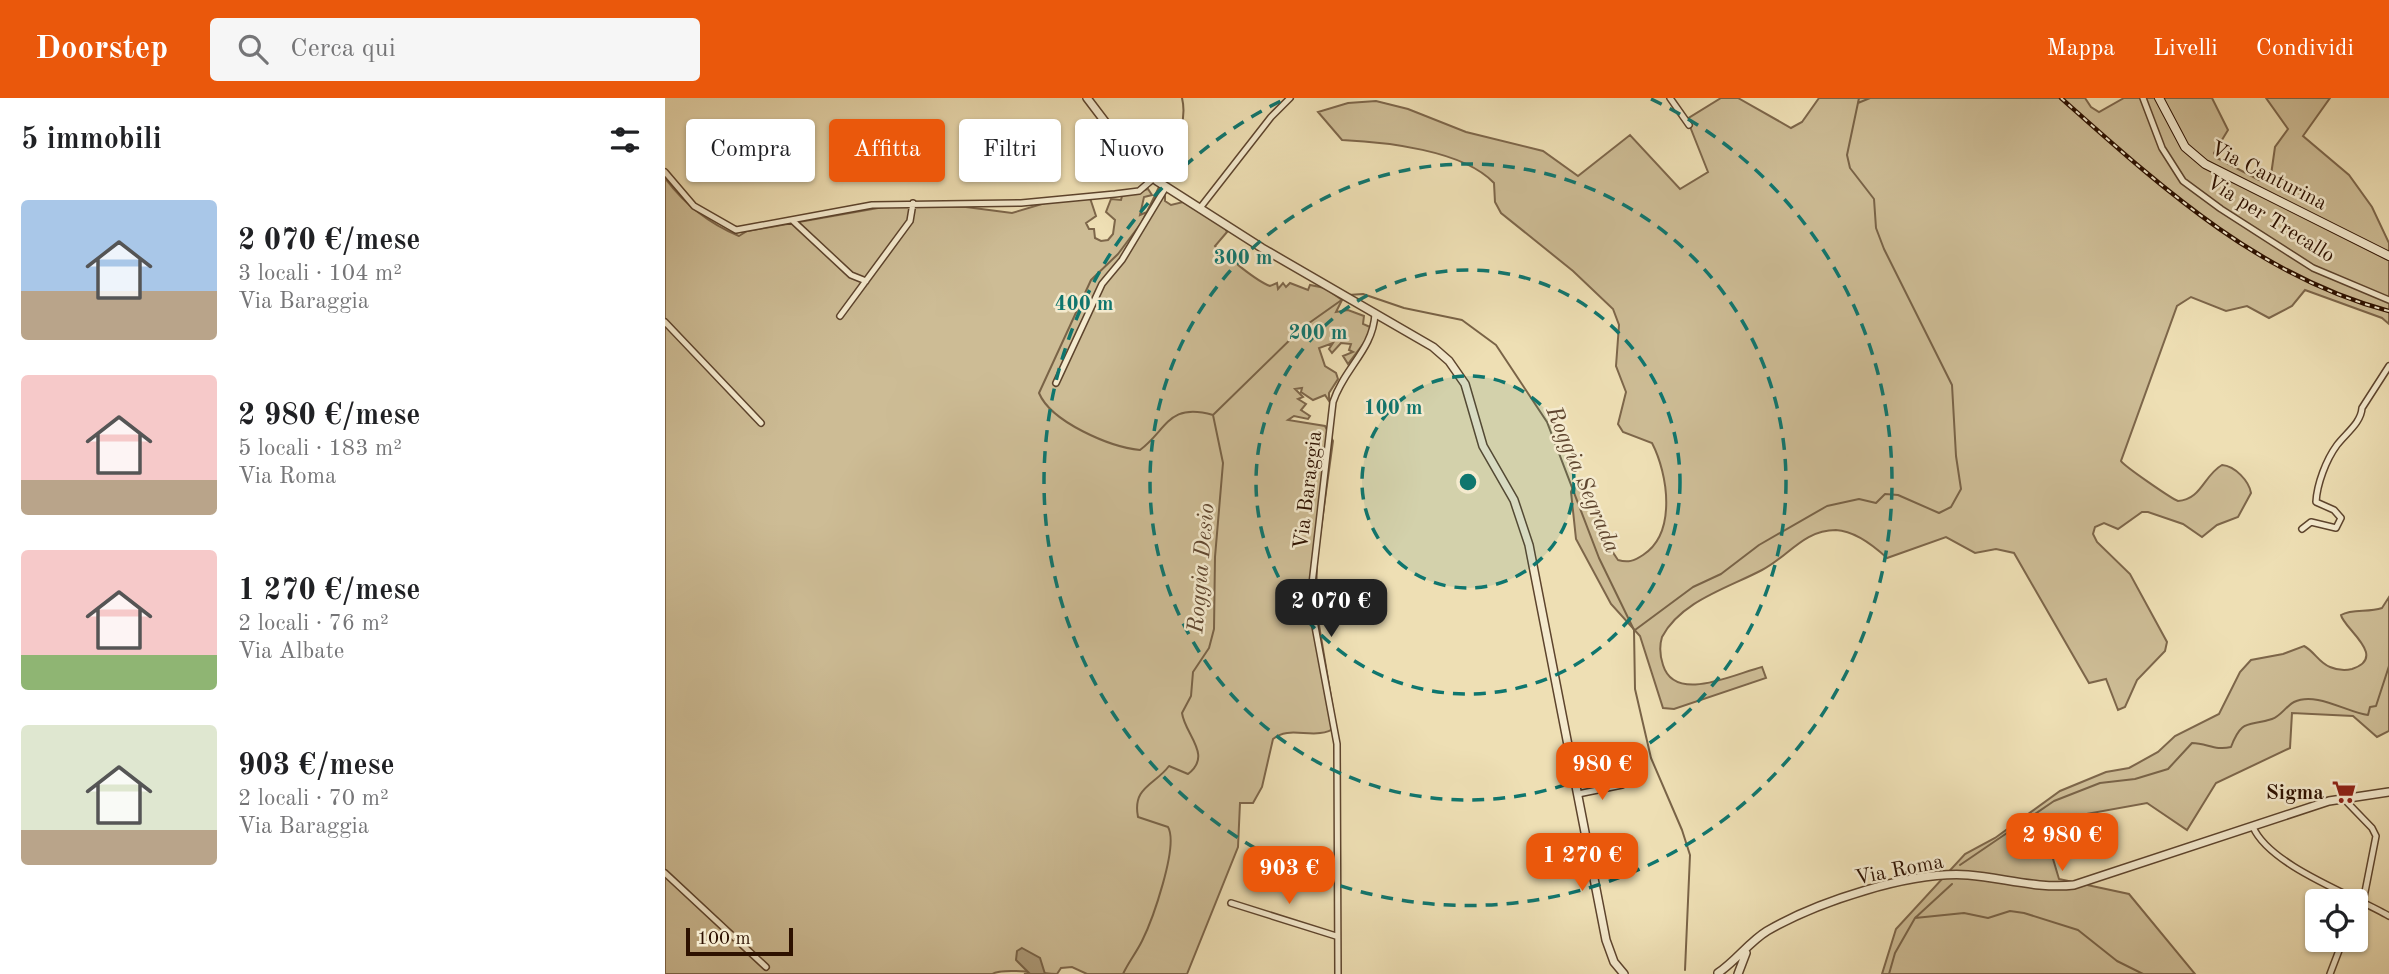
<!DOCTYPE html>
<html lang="it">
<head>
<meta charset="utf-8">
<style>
  body { margin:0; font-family:"Old Standard TT",serif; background:#f6f6f6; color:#202124; height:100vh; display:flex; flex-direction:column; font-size:26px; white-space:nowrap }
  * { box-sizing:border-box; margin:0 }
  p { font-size:23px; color:#757577 }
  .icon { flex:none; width:38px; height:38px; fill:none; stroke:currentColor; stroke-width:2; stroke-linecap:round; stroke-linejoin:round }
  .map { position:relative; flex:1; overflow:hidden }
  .details { display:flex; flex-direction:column; background:#fff; width:665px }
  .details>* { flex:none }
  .banner { position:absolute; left:21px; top:21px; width:665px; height:63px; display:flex; gap:14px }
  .controls { position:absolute; left:1640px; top:791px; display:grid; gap:14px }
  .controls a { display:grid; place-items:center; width:63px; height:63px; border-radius:7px; background:#fff; box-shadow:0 2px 5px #0004; font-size:35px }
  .scale { position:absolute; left:21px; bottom:18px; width:107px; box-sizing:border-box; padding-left:7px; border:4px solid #2d1100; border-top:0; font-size:19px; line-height:24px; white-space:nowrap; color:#2d1100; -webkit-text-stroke:5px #f4eace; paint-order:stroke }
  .price { position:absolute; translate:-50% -60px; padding:0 16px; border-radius:14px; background:#ea580c; color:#fff; font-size:23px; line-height:46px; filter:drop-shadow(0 2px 4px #0008) }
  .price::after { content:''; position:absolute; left:50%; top:42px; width:21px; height:16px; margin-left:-10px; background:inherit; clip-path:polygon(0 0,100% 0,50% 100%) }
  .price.on { background:#222; color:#fff }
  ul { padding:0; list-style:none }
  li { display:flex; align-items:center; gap:21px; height:175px; padding:0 21px }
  li span { display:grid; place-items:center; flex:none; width:196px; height:140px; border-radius:7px; color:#555 }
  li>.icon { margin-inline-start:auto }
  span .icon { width:84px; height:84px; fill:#fffc; stroke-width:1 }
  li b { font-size:30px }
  h2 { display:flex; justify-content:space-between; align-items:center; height:84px; padding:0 21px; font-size:30px }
  .tag { padding:0 24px; border-radius:7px; background:#fff; box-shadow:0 2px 5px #0004; font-size:24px; line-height:63px }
  .tag.on { background:#ea580c; color:#fff }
  header { display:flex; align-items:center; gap:42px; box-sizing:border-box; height:98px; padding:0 35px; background:#ea580c; color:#fff }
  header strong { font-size:33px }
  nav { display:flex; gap:38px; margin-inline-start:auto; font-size:24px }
  .search { width:490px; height:63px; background:#f6f6f6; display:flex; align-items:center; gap:18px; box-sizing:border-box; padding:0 24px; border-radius:7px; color:#757577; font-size:26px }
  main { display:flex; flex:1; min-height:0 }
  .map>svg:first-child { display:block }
  .green { fill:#cdbc95; stroke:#7d664a; stroke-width:2 }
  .water { fill:#ac9977; stroke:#796347; stroke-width:2 }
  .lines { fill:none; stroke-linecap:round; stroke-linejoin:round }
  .stream { stroke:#796347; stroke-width:2 }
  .minor-casing { stroke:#5d442d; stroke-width:8 }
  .tertiary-casing { stroke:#5d442d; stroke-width:10 }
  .secondary-casing { stroke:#2d1100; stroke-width:10 }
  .minor { stroke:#f4eace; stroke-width:5 }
  .tertiary { stroke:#f4eace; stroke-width:7 }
  .secondary { stroke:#f4eace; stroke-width:8 }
  .rail-casing { stroke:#2d1100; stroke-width:4.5 }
  .rail { stroke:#f4eace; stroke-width:2; stroke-dasharray:5; stroke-linecap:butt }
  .ring { fill:none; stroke:#0f766e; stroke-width:3.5; stroke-dasharray:12 9 }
  .labels { text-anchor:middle; stroke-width:5; stroke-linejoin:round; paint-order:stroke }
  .street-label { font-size:21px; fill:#2d1100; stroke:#f4eace }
  .poi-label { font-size:21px; font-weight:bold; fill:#2d1100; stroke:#f4eace; text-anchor:end }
  .water-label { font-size:23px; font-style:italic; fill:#604730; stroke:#f4eace }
  .centre { fill:#0f766e; stroke:#f4eace; stroke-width:3.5 }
  .ring-label { font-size:21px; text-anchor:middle; font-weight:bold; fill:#0f766e; stroke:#f4eace; stroke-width:5; stroke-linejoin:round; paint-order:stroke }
</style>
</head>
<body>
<header>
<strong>Doorstep</strong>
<div class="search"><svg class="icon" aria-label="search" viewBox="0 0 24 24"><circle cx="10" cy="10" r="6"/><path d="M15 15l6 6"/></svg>Cerca qui</div>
<nav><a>Mappa</a><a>Livelli</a><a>Condividi</a></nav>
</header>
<main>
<section class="details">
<h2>5 immobili<svg class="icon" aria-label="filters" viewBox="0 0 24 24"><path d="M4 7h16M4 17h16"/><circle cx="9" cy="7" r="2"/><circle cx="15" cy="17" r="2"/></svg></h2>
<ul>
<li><span style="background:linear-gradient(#a9c7e8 65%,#b9a48a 0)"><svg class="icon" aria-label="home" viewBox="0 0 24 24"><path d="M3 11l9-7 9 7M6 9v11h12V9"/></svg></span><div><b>2 070 €/mese</b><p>3 locali · 104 m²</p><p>Via Baraggia</p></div></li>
<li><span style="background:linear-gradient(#f6c9c9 75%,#b9a48a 0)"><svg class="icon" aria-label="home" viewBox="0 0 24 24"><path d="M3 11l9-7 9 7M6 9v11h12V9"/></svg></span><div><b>2 980 €/mese</b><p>5 locali · 183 m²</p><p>Via Roma</p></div></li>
<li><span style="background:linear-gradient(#f6c9c9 75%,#8fb573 0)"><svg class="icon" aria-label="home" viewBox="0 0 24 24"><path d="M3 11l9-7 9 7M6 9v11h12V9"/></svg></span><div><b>1 270 €/mese</b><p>2 locali · 76 m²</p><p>Via Albate</p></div></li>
<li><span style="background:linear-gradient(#dfe7d0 75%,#b9a48a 0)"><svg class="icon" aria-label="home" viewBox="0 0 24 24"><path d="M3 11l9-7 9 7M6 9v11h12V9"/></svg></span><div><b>903 €/mese</b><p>2 locali · 70 m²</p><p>Via Baraggia</p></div></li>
</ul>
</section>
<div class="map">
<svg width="1724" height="876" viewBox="0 0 1724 876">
  <rect width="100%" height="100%" fill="#eedfb4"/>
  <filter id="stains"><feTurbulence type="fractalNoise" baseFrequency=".00286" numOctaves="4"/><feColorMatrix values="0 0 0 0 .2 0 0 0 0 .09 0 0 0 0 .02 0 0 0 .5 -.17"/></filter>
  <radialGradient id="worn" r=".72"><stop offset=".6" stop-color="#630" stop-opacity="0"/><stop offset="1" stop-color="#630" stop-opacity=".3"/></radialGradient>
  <path class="green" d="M 1056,0 L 1073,0 L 1126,30 L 1137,24 L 1154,0 L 1420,0 L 1426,9 L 1434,14 L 1459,0 L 1547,0 L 1563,32 L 1549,55 L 1552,60 L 1594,82 L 1605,84 L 1610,49 L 1623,31 L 1601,0 L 1665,0 L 1638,38 L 1684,77 L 1707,109 L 1724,145 L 1724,226 L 1717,220 L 1640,192 L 1627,208 L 1604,220 L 1582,208 L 1561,213 L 1526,199 L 1512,208 L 1456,363 C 1459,368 1507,401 1513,403 C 1536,402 1539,377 1557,367 C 1570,368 1584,383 1586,395 L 1573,419 L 1552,427 L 1537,439 L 1518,426 L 1483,414 L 1477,414 L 1453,431 L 1439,425 L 1430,429 L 1428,436 L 1432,444 L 1465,476 L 1502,544 L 1500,553 L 1472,582 L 1460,609 L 1453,612 L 1441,581 L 1424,585 L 1349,455 L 1331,451 L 1310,455 L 1281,439 L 1222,460 C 1209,448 1189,433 1171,432 C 1138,432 1123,459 1097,472 C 1063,490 1016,503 997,539 C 994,549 995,558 998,567 C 1010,606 1069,576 1097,569 L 1101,580 L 1009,611 L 998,610 L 975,538 L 946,506 L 911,441 L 906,394 L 909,387 L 915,385 C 939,408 937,442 953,462 C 963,465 969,463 978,457 C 1012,435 1003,376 987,345 L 958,334 L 953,326 L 961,294 L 951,268 L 954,227 L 948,211 L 908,173 L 836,115 L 830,104 L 829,85 C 798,52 720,44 677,42 L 653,14 L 683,5 L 711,3 L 743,11 L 801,34 L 878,53 L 913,78 L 965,37 L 1015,91 L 1043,74 L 1022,21 Z
    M 0,80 C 20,107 43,125 74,138 L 82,133 L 230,107 L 301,109 L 347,115 L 387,103 L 425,100 L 431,118 L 421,125 L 424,131 L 429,131 L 430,140 L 436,143 L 443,142 L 448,136 L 450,122 L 441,114 L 446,101 L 456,102 L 457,98 L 483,91 L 487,97 L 479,99 L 475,117 L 482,114 L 492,96 L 500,98 L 500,103 L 506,107 L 518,104 L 560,130 L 562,134 L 550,148 L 559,160 L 571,161 L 573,167 C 582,174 594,184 605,188 L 612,185 L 613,191 L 618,185 L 621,189 L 625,185 L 643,192 L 645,187 L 660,190 L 677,202 L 671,214 L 683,212 L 699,218 L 698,226 L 705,229 L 704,238 L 683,266 L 678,258 L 688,254 L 684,252 L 686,246 L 676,245 L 667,255 L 664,251 L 668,245 L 654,250 L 660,268 L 671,275 L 673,281 L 664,295 L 664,303 L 660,297 L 648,302 L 636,294 L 637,290 L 630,291 L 638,299 L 633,301 L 641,306 L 636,312 L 645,318 L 643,321 L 629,318 L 623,322 L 660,328 L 668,343 L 652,460 L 651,509 L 671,629 C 651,644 625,626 608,641 L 597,689 L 588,705 L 575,705 L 573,749 L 522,876 L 422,876 L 407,869 L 396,870 L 392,876 C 379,876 339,869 327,876 L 0,876 Z
    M 1724,499 L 1724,633 L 1712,639 L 1688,618 L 1627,615 L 1625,650 L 1551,685 L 1522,732 L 1482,705 L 1377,724 L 1394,781 L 1464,796 L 1530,876 L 1217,876 L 1231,831 L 1300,756 L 1330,740 L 1395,693 L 1441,674 L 1464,670 L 1493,654 L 1510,638 L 1554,616 L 1575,574 L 1586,562 L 1618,556 L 1639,548 C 1649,553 1654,565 1665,569 C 1672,572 1680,573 1687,571 C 1724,559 1678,530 1676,517 C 1688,510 1703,515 1717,510 Z"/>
  <path class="water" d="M 357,850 L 375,860 L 380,876 L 359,876 L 364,875 L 351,862 L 352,853 Z"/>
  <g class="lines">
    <path class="stream" d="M 1193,5 L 1205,0
      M 497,82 C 505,56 524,28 517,0
      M 495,87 L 477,124 L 453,156 L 426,182 L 374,295 C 386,324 445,349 475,352 C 502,332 503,304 548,317
      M 683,197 L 698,196 L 739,210 L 797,222 L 831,247 L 882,324 L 934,460 L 969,532 L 970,591 L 986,660 L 1017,732 L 1025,757 L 1020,872
      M 548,317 L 637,230 L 678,201
      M 970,532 L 1028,489 L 1056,476 L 1094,447 L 1162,408 L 1194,401 L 1211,405 L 1220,396 L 1233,397 L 1274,415 L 1286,409 L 1296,391 L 1291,358 L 1287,287 L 1219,151 L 1211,130 L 1209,101 L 1185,70 L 1182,57 L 1194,0
      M 1295,767 L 1389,703 L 1435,685 L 1470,681 L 1503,671 L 1527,645 C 1542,645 1550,653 1566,649 C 1577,620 1583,629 1607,621 C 1616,618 1621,608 1629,604 C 1651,593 1683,615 1703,617 L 1705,609 L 1711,608 L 1724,568
      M 1250,820 L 1299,815 L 1323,820 L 1345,813 L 1359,815 L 1413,832 L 1452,863 L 1478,876
      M 458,876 C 463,865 471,855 477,843 C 487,823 514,748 503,729 L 473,719 C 467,689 490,687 504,668 L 523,676 C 548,657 520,637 517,615 L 526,598 L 528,574 L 544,550 L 549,531 L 550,459 L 558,365 L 548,317
      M 1224,876 L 1230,855 L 1250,820 L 1287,786"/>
    <g class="minor-casing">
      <path id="minor" d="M 1005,0 L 1024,27
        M 1478,0 L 1497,50 L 1518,83 L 1556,111 L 1648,170 L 1724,202
        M 0,74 L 29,108 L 71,132 L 207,107 L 356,105 L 450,96 L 474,93 L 489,80
        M 535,110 L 606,19 L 625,0
        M 127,122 L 186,177 L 201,183
        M 175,218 L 245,123 L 248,105
        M 0,224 L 96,325
        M 391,285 L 437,186 L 457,162 L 501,89
        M 1637,431 L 1646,424 L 1671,430 L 1676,420 L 1669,412 L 1651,404 C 1652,386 1661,362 1672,347 C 1681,335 1696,325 1697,310 L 1724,268
        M 913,696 L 957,687
        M 1678,700 L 1707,730 L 1711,738 L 1699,799 L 1690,817
        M 1588,729 C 1605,768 1688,797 1724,818
        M 0,775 L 101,869
        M 566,805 L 671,838
        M 673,876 L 672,646 L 649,523 L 647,486 L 668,304 C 679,270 708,252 710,216
        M 1665,876 L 1678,842"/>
    </g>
    <g class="tertiary-casing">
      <path id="tertiary" d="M 422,0 L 460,50 L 492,83 L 597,150 L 768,249 L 784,263 L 800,286 L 818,348 L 849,402 L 864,447 L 941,842 L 949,864 L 959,876
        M 1053,875 C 1071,863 1084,844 1102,833 C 1152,804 1245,773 1303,777 C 1339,780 1373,791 1409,787 L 1664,703 L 1724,694
        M 1073,876 L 1081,855"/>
    </g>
    <g class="secondary-casing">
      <path id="secondary" d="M 1494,0 L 1520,49 L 1540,66 L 1724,158"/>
    </g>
    <use href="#minor" class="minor"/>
    <use href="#tertiary" class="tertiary"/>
    <use href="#secondary" class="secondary"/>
    <g class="rail-casing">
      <path id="rail" d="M 1396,0 C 1494,87 1594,179 1724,213"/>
    </g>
    <use href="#rail" class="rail"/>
  </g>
  <circle cx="803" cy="384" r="106" fill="#0f766e" fill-opacity=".12"/>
  <g class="ring">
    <circle cx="803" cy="384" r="106"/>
    <circle cx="803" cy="384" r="212"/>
    <circle cx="803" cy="384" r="318"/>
    <path d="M986 1A424 424 0 1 1 620 1"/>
  </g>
  <defs>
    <g id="supermarket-bare" transform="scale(1.89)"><path d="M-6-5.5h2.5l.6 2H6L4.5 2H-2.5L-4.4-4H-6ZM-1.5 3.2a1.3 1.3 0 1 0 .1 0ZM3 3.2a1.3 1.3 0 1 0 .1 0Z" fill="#8f2418" stroke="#f4eace" stroke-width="2.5" paint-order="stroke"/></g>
  </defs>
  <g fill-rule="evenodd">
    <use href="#supermarket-bare" x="1679" y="694"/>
  </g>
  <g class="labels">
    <g class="street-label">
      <text transform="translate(1604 77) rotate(27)" y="7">Via Canturina</text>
      <text transform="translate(1606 120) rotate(32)" y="7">Via per Trecallo</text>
      <text transform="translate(642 392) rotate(-83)" y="7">Via Baraggia</text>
      <text transform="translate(1234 771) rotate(-11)" y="7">Via Roma</text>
    </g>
    <g class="poi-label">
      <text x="1659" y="701">Sigma</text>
    </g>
    <g class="water-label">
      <text transform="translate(919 381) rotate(67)" y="8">Roggia Segrada</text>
      <text transform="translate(535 470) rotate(-85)" y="8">Roggia Desio</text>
    </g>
  </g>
  <circle cx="803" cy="384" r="10" class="centre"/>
  <g class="ring-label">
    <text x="578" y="166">300 m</text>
    <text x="419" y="212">400 m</text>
    <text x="653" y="241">200 m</text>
    <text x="728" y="316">100 m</text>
  </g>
  <rect width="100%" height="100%" filter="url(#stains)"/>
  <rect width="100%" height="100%" fill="url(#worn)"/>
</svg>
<div class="controls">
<a><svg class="icon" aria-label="locate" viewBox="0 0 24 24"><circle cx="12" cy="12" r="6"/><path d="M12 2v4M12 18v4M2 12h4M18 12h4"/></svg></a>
</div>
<div class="scale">100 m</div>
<b class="price on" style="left:666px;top:541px">2 070 €</b>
<b class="price" style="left:937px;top:704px">980 €</b>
<b class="price" style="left:1397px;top:775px">2 980 €</b>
<b class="price" style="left:917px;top:795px">1 270 €</b>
<b class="price" style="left:624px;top:808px">903 €</b>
<div class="banner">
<a class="tag">Compra</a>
<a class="tag on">Affitta</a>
<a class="tag">Filtri</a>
<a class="tag">Nuovo</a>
</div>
</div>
</main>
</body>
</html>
